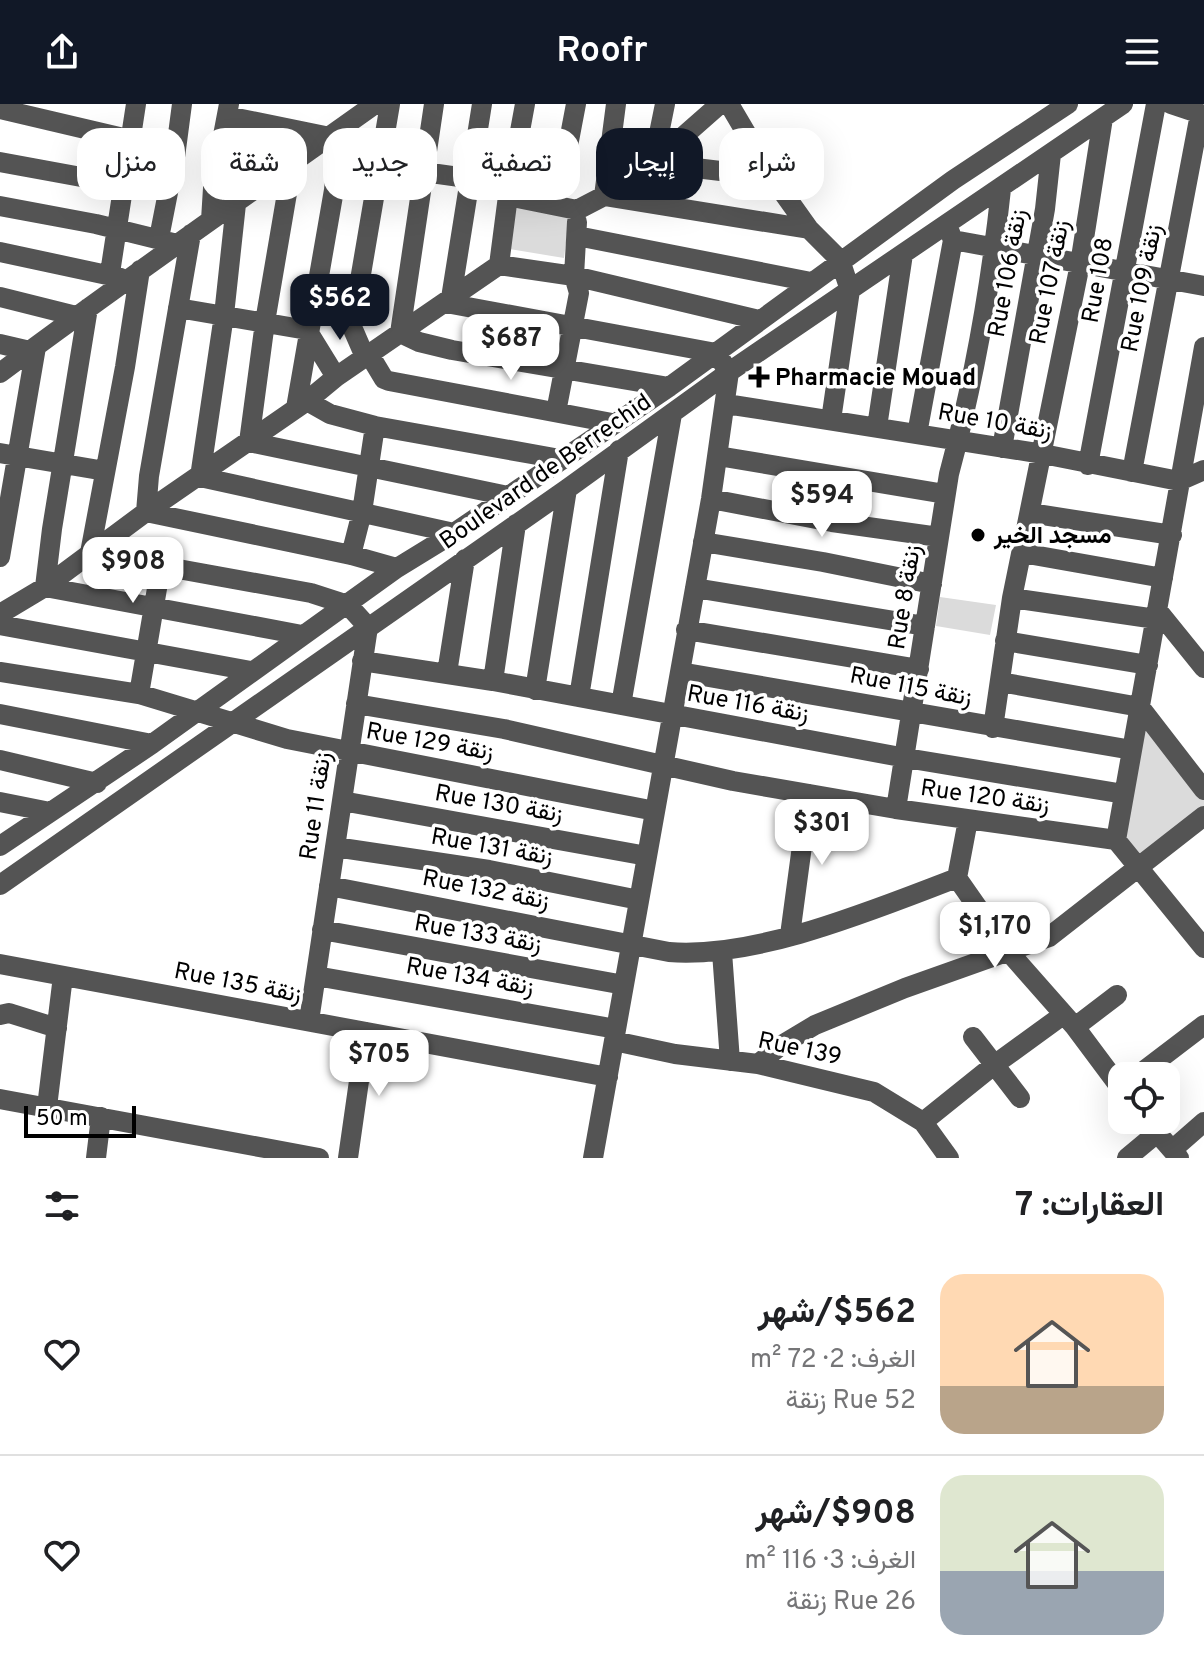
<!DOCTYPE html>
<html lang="ar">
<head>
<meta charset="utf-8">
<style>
  body { margin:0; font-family:Overpass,Vazirmatn,sans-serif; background:#f6f6f6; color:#202124; direction:rtl; height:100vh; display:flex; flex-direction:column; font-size:30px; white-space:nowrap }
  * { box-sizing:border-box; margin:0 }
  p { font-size:26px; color:#757577 }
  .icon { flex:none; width:44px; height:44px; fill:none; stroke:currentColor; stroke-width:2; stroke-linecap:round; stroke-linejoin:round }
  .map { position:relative; height:1054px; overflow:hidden; direction:ltr }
  .drawer { display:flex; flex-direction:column; background:#fff; flex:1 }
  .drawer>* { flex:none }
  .guide { position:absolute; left:24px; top:24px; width:800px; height:72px; direction:rtl; display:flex; gap:16px }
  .fabs { position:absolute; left:1108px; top:958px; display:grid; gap:16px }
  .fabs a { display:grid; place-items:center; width:72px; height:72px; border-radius:16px; background:#fff; box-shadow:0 8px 32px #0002; font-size:40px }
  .scale { position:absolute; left:24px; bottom:20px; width:112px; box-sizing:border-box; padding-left:8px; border:4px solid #000; border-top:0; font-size:22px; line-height:28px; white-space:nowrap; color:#000; -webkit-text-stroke:6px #fff; paint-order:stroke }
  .price { position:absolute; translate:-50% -68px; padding:0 18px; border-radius:16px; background:#fff; color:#222; font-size:26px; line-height:52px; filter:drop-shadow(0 2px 4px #0008) }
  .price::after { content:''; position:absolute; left:50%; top:48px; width:24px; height:18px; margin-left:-12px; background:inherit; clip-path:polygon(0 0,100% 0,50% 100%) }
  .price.on { background:#111827; color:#fff }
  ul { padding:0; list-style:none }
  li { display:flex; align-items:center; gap:24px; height:200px; padding:0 40px }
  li+li { border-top:2px solid #e0e0e0 }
  li span { display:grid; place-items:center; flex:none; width:224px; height:160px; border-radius:24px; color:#555 }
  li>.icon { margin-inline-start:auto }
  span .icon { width:96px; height:96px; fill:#fffc; stroke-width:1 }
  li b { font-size:34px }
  h2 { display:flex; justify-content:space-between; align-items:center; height:96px; padding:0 40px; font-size:34px }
  .pill { padding:0 28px; border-radius:24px; background:#fff; box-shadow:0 8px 32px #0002; font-size:28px; line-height:72px }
  .pill.on { background:#111827; color:#fff }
  header { display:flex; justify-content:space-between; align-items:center; height:104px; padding:0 40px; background:#111827; color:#fff; font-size:36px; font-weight:600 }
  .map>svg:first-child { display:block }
  .green { fill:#dbdbdb }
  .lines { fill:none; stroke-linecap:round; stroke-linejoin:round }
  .minor { stroke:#545454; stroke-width:20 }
  .poi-dot { fill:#000; stroke:#fff; stroke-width:3 }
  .labels { text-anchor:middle; stroke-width:7; stroke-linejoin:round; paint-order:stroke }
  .street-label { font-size:24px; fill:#000; stroke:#fff }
  .poi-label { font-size:24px; font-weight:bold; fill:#000; stroke:#fff; text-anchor:start }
</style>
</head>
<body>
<header><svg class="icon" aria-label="menu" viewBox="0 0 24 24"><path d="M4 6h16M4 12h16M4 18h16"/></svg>Roofr<svg class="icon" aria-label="share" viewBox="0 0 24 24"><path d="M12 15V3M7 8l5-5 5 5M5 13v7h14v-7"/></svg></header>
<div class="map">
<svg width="1204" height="1054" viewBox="0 0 1204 1054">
  <rect width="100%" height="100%" fill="#fff"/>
  <path class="green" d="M 512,96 L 570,107 L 564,154 L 503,144 Z
    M 940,493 L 996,501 L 990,531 L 936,522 Z
    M 1145,619 L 1204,694 L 1204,708 L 1141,757 L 1122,732 Z"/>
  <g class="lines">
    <path class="minor" d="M 434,0 L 400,229 L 419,238 L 452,246 L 669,283
      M 616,0 L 604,92 L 809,125
      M 665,0 L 653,59 L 772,73
      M 729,0 L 772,73 L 809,125 L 840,156 L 850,186 L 831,316
      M 1171,0 L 1204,11
      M 0,5 L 132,36
      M 227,12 L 330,33
      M 568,42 L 576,0
      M 218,56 L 287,63
      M 0,58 L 125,81
      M 292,60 L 265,218 L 249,338 L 508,392
      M 381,62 L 510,80
      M 508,92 L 577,106 L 604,92 L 653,59 L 720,0
      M 236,100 L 224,211 L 200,373 L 454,429
      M 0,102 L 96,120 L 177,140
      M 211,116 L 213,84 L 229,0
      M 191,130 L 149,372 L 146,408 L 351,451 L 397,464
      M 577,132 L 811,178
      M 159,134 L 175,53 L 182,0
      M 953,136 L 1204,182
      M 0,148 L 121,174
      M 499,161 L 574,172 L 759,216
      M 499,161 L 508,92 L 525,0
      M 140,166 L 125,263 L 90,449 L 311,489 L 348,501 L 368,523 L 309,917
      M 110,169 L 136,0
      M 0,193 L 76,212
      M 451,194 L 482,0
      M 446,199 L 716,249 L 729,268 L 711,395 L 593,1054
      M 88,204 L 52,425 L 45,483 L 302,531
      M 178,204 L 307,226 L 336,273
      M 0,240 L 30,247
      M 369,250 L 384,275 L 389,277 L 612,319
      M 365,253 L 352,223 L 390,0
      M 0,269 C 123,177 250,89 375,0
      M 307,297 L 330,310 L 375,322 L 560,355
      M 726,300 L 1043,350 L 1179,377 L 1204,366
      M 296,304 L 334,86 L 339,26
      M 556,308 L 579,189 L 574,172 L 577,118
      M 877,323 L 903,150
      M 917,330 L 953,136 L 949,126
      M 1002,344 L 1045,105 L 1051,50
      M 0,349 L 105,367
      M 718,352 L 945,390
      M 1088,361 L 1156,0
      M 1132,368 L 1200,10
      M 711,395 L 832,418 L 939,433
      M 1030,409 L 1172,431
      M 703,438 L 823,458 L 932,480
      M 1022,449 L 1163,474
      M 351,451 L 362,408 L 375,322
      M 0,453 L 36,243
      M 695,484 L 925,522
      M 1012,494 L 1156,515
      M 1158,507 L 1204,564
      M 0,510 L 45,483 L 146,408 L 307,297 L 336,273 L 499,161
      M 0,521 L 251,567
      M 686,526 L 919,565
      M 1005,537 L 1148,561
      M 362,557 L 493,577 L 906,654 L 1124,690
      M 0,568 L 139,590 L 287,635 L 655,707
      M 680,568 L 1132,646
      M 447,569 L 465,455
      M 493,577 L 516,420
      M 1000,578 L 1140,603 L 1204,686
      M 535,586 L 567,385
      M 139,590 L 161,461
      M 579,593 L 619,346
      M 356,600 L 504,625 L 733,677 L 896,705 L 1116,736
      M 621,601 L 672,310
      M 0,610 L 152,640
      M 993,624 L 1012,494 L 1080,160 L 1103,14
      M 0,656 L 97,679
      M 342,697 L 647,752
      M 0,698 L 50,708
      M 896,705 L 949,370 C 974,277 991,180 1001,85
      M 968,716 L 957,774 L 1008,847 L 1075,923 L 1122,986
      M 1116,736 L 1204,243
      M 1116,736 L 1204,844
      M 0,742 L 152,640 L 397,464 L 454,429 L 669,283 L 953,76 L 1068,0
      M 335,743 L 489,766 L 639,796
      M 0,781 L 567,385 L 729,268 L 1123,0
      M 329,782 L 669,848 C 757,855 875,805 957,774
      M 322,826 L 624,881
      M 790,831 L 809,690
      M 722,848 L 730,957
      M 0,860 L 608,973
      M 316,872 L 616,925
      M 0,911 L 9,909 L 57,924
      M 1075,923 L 1117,891
      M 973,933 L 1020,994
      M 614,937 L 675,950 L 758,960 L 874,988 L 923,1018 L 949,1054
      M 758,960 L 780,942 L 815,921 L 905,884 L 1049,833 L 1204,712
      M 1137,972 L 1204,921
      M 0,995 L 319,1054
      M 47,1003 L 63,872
      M 1146,1016 L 1179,1054
      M 923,1018 L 994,961 L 1063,911
      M 1172,1046 L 1204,1018
      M 96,1054 L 101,1013
      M 348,1054 L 366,928
      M 1127,1054 L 1157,1029"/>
  </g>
  <g class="poi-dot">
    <path d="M755 261h8v8h8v8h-8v8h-8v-8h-8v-8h8z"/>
    <circle cx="978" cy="431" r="8"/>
  </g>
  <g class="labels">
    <g class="street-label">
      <text transform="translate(1007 169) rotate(-80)" y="8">Rue 106 زنقة</text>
      <text transform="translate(1097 176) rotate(-80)" y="8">Rue 108</text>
      <text transform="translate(1049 178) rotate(-79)" y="8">Rue 107 زنقة</text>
      <text transform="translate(1141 184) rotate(-79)" y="8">Rue 109 زنقة</text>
      <text transform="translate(995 317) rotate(10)" y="8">Rue 10 زنقة</text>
      <text transform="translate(545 367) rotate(-35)" y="8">Boulevard de Berrechid</text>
      <text transform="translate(904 493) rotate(-81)" y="8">Rue 8 زنقة</text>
      <text transform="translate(911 582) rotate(11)" y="8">Rue 115 زنقة</text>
      <text transform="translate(748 599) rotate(10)" y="8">Rue 116 زنقة</text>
      <text transform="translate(430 637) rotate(10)" y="8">Rue 129 زنقة</text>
      <text transform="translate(985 692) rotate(8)" y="8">Rue 120 زنقة</text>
      <text transform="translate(499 699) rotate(10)" y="8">Rue 130 زنقة</text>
      <text transform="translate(315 702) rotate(-82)" y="8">Rue 11 زنقة</text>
      <text transform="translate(492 742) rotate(10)" y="8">Rue 131 زنقة</text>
      <text transform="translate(486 785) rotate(11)" y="8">Rue 132 زنقة</text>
      <text transform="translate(478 829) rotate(10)" y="8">Rue 133 زنقة</text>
      <text transform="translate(470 872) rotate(10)" y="8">Rue 134 زنقة</text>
      <text transform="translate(238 878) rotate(11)" y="8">Rue 135 زنقة</text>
      <text transform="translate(800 944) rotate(12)" y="8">Rue 139</text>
    </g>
    <g class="poi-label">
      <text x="775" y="281">Pharmacie Mouad</text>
      <text x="994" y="439">مسجد الخير</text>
    </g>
  </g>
</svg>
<div class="fabs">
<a><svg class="icon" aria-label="locate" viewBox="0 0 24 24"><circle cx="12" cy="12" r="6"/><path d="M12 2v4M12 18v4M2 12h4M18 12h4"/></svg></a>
</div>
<div class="scale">50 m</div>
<b class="price on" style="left:340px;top:238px">$562</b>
<b class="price" style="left:511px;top:278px">$687</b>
<b class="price" style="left:822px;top:435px">$594</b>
<b class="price" style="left:133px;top:501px">$908</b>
<b class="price" style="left:822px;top:763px">$301</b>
<b class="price" style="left:995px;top:866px">$1,170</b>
<b class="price" style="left:379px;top:994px">$705</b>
<div class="guide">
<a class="pill">شراء</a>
<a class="pill on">إيجار</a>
<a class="pill">تصفية</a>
<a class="pill">جديد</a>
<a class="pill">شقة</a>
<a class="pill">منزل</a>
</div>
</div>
<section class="drawer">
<h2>العقارات: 7<svg class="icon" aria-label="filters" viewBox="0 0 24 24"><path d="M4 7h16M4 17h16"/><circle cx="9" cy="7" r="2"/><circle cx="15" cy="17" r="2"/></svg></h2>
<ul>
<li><span style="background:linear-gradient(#ffd9b3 70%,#b9a48a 0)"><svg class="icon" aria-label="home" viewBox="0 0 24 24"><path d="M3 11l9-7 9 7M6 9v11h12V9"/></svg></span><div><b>$562/شهر</b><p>الغرف: 2 · 72 m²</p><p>Rue 52 زنقة</p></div><svg class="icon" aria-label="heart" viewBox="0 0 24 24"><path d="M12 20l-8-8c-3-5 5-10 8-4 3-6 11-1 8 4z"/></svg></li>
<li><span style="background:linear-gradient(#dfe7d0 60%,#9aa5b1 0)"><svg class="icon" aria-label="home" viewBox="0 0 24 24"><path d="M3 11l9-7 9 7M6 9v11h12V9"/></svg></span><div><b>$908/شهر</b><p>الغرف: 3 · 116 m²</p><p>Rue 26 زنقة</p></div><svg class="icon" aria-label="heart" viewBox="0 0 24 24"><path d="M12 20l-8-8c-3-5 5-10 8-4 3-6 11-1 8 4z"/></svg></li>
</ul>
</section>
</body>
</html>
